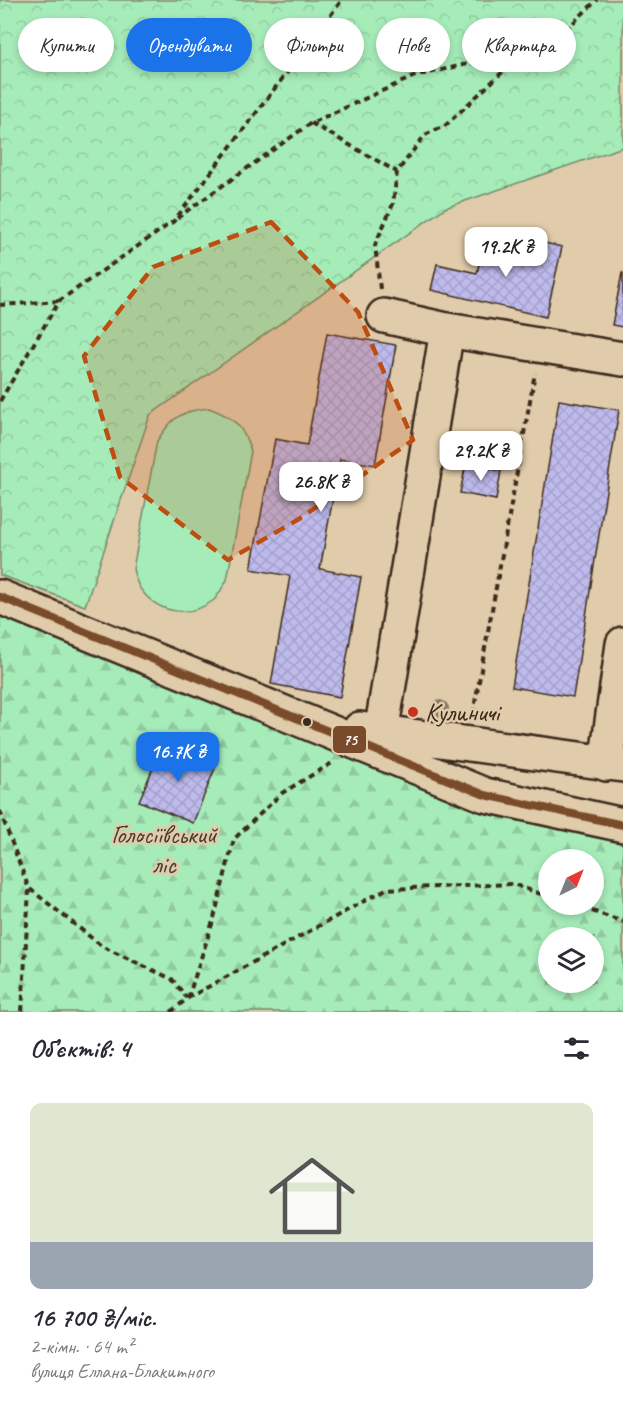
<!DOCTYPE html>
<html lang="uk">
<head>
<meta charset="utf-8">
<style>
  body { margin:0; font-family:Caveat,sans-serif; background:#f2f2f3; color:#2b2b33; height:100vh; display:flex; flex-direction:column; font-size:22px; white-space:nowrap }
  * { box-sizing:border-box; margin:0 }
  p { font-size:20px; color:#7c7c81 }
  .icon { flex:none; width:33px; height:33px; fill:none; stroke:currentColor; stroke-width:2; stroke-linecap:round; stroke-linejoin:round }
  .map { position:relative; height:1012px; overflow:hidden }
  .drawer { display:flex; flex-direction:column; background:#fff; flex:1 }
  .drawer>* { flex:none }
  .hud { position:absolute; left:18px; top:18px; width:588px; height:54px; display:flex; gap:12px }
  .needle { width:39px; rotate:43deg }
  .fabs { position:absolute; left:538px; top:849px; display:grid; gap:12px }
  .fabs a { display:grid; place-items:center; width:66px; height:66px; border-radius:50%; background:#fff; box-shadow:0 3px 9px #0003; font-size:30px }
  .price { position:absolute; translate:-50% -51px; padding:0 14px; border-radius:12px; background:#fff; color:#222; font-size:20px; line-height:39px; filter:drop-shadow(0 2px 3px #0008) }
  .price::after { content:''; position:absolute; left:50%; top:36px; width:18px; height:14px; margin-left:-9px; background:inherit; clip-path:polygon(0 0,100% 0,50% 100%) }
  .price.on { background:#1a73e8; color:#fff }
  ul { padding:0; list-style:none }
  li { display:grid; align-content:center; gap:12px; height:318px; padding:0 30px }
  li+li { border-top:2px solid #e1e1e2 }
  li span { display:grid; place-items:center; height:186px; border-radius:12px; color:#555 }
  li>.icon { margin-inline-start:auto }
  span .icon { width:108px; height:108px; fill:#fffc; stroke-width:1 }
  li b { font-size:26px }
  h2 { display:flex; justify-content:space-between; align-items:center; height:72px; padding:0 30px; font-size:26px }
  .chip { padding:0 21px; border-radius:27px; background:#fff; box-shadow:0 3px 9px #0003; font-size:21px; line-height:54px }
  .chip.on { background:#1a73e8; color:#fff }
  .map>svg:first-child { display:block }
  .grass { fill:#a6ecb9; stroke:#708b6c; stroke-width:1.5 }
  .forest { fill:url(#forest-firs); stroke:#708b6c; stroke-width:1.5; fill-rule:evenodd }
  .park { fill:url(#park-crowns); stroke:#708b6c; stroke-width:1.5 }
  .building { fill:url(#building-cross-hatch); stroke:#3b2a1e; stroke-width:1.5 }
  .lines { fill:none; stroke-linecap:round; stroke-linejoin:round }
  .minor-casing { stroke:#3b2a1e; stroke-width:38 }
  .path { stroke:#3b2a1e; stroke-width:4; stroke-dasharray:6 4.5; stroke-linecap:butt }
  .minor { stroke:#e0cbaa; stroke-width:33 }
  .bus-1-casing { stroke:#e0cbaa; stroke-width:12 }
  .bus-1 { stroke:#7a4b2a; stroke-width:8 }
  .tree { fill:#8b7d66 }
  .marked { fill:#bd4d10; fill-opacity:0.2; stroke:#bd4d10; stroke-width:4.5; stroke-dasharray:12 8; stroke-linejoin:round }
  .poi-dot { fill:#c8321e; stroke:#e0cbaa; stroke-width:2 }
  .bus-dot { fill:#3b2a1e; stroke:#e0cbaa; stroke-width:2 }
  .labels { text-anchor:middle; stroke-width:5; stroke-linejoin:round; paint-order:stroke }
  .poi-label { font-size:26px; fill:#3b2a1e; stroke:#e0cbaa; text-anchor:start }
  .park-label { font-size:26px; fill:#463d2e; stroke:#e0cbaa }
  .line-badge { stroke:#e0cbaa; stroke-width:2 }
  .badge-label { font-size:16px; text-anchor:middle; font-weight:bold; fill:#fff }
</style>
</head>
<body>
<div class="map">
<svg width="623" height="1012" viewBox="0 0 623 1012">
  <defs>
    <pattern id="forest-firs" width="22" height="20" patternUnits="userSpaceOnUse" patternTransform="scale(1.5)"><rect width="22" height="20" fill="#a6ecb9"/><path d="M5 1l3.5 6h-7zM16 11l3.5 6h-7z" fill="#90cb9f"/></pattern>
    <pattern id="park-crowns" width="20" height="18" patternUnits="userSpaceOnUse" patternTransform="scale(1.5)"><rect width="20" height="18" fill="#a6ecb9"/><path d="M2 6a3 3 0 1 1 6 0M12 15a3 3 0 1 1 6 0" fill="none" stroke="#90cb9f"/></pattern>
    <pattern id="building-cross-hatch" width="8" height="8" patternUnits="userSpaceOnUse" patternTransform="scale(1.5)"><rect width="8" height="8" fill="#bebaec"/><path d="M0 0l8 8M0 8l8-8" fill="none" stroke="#a4a0ca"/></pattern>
  </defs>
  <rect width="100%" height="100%" fill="#e0cbaa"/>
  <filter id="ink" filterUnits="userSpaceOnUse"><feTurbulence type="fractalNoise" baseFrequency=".0167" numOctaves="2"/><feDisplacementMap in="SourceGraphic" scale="12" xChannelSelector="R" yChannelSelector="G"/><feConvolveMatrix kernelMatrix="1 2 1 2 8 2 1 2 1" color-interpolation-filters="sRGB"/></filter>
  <g filter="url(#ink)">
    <path class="grass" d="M 209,408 C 235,418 242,425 251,451 L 227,580 C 223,586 219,595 214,600 C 190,618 160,614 142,591 C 137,586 135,576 133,569 L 157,441 C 172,417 181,411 209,408 Z"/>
    <path class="forest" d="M 0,609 L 623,834 L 623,1012 L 0,1012 ZM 549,860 L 594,860 L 594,904 L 549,904 ZM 549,938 L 594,938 L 594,982 L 549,982 Z"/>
    <path class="park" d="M 0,0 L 623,0 L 623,147 L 445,208 L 150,415 L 85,606 L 0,575 Z"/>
    <path class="building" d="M 532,240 L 562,247 L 546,317 L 431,290 L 437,264 L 477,273 L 484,242 L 529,253 Z
      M 622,273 L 623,273 L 623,327 L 612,325 Z
      M 327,333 L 396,345 L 375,465 L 340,459 L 320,569 L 361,577 L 340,697 L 271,684 L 290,576 L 251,569 L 275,439 L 307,445 Z
      M 559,400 L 619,410 L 573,697 L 512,687 Z
      M 466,464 L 501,471 L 496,500 L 460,493 Z
      M 162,746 L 178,753 L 182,747 L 194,747 L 200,756 L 199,761 L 215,768 L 193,823 L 139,801 Z"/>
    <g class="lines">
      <g class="minor-casing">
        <path id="minor" d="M 384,316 L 447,330 L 623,359
          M 0,597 L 485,795 L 623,825
          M 360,729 L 623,765
          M 381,733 L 447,330
          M 606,764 L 623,644"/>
      </g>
      <path class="path" d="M 311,123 L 397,172
        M 177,218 L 311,123 L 415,76 L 525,51
        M 380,289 L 375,245 L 393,204 L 397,172 L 425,135 L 446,125 L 526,50 L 552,43 L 597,0
        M 0,305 L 59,301
        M 0,401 L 59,301 L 174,221 L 342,0
        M 473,714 L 535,373
        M 0,811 L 29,889 L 22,1012
        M 30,889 L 103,947 L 172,979 L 187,998
        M 572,904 L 623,922
        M 188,998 L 214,918 L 234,839 L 282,793 L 332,763
        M 171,1012 L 188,998 L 386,889 L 513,884 L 549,897"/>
      <use href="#minor" class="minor"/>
      <g class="bus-1-casing">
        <path id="bus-1" d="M 0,597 L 485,795 L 623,825"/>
      </g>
      <use href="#bus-1" class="bus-1"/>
    </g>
    <circle class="tree" cx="440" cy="709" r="9"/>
  </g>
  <path class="marked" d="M 271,222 L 358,312 L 413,440 L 299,519 L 228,560 L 120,477 L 84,356 L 153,267 Z"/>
  <circle class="poi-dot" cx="413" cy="712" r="6"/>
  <circle class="bus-dot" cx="307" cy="722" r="5"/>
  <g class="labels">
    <g class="poi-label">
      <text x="425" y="721">Кулиничі</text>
    </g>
    <g class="park-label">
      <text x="164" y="843">Голосіївський<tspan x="164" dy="30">ліс</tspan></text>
    </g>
  </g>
  <rect class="line-badge" x="332" y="725" width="35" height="29" rx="6" fill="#7a4b2a"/>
  <g class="badge-label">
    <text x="350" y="745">75</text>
  </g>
</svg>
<div class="fabs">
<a><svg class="needle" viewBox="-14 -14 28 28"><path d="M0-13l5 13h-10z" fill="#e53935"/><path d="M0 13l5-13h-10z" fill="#7c7c81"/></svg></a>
<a><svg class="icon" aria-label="layers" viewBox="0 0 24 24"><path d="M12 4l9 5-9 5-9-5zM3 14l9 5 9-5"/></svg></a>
</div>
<b class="price" style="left:506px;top:278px">19.2K ₴</b>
<b class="price" style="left:481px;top:482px">29.2K ₴</b>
<b class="price" style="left:321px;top:513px">26.8K ₴</b>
<b class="price on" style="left:178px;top:783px">16.7K ₴</b>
<div class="hud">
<a class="chip">Купити</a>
<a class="chip on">Орендувати</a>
<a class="chip">Фільтри</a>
<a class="chip">Нове</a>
<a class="chip">Квартира</a>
</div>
</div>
<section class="drawer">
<h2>Об’єктів: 4<svg class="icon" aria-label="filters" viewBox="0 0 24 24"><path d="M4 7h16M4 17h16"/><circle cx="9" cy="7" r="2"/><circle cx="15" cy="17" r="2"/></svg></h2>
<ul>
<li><span style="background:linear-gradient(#dfe7d0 75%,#9aa5b1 0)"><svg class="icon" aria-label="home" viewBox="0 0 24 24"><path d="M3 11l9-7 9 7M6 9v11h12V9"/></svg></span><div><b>16 700 ₴/міс.</b><p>2-кімн. · 64 m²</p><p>вулиця Еллана-Блакитного</p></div></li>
</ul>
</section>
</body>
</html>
